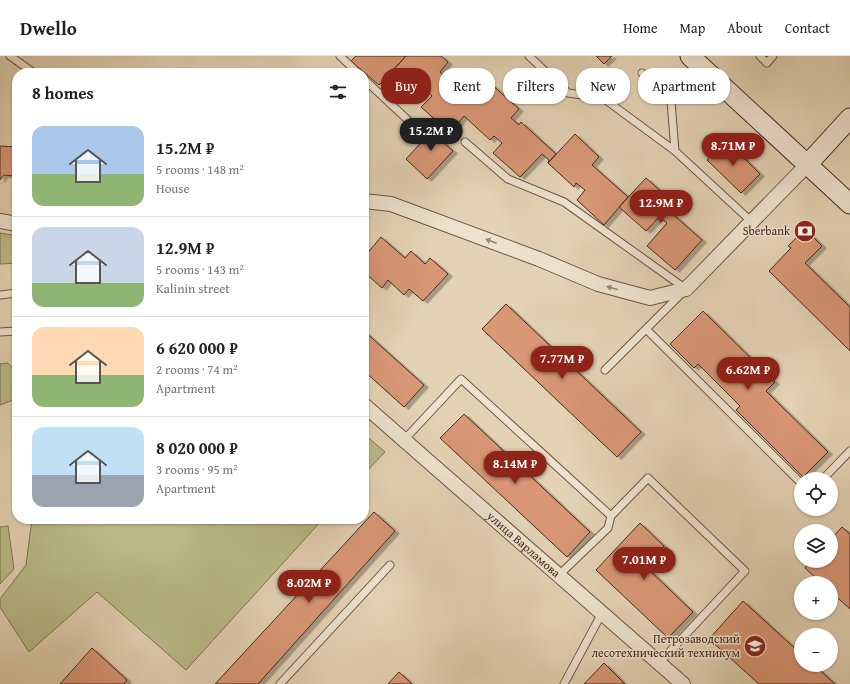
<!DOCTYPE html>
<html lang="en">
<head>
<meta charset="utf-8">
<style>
  body { margin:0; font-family:"Gentium Book Plus",serif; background:#f6f6f6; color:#222; height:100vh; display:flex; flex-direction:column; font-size:15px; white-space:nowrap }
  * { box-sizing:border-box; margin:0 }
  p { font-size:13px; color:#767676 }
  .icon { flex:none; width:22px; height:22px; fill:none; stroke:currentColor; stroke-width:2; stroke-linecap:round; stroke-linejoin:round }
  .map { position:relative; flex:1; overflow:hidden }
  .sheet { position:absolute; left:12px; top:12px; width:357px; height:456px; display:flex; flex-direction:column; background:#fff; border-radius:16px; box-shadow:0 1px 3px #0004 }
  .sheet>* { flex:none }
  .top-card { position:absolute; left:381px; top:12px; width:380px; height:36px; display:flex; gap:8px }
  .fabs { position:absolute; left:794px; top:416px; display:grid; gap:8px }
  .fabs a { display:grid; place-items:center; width:44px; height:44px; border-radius:50%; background:#fff; box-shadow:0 1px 3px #0004; font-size:20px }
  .price { position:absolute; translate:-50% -34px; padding:0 9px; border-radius:14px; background:#8f2418; color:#fff; font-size:13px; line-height:26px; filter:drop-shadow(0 1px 2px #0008) }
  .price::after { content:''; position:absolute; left:50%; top:24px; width:12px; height:9px; margin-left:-6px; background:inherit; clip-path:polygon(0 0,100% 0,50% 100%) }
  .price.active { background:#222; color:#fff }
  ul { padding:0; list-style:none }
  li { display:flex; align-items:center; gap:12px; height:100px; padding:0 20px }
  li+li { border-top:1px solid #e0e0e0 }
  li span { display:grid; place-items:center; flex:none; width:112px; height:80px; border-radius:12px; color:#555 }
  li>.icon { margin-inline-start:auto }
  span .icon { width:48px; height:48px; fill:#fffc; stroke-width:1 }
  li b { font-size:17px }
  h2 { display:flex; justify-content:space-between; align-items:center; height:48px; padding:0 20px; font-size:17px }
  .pill { padding:0 14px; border-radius:16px; background:#fff; box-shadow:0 1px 3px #0004; font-size:14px; line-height:36px }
  .pill.active { background:#8f2418; color:#fff }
  header { display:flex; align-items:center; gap:24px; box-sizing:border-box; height:56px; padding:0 20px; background:#fff; border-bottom:1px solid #e0e0e0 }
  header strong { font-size:19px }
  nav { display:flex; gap:22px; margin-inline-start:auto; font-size:14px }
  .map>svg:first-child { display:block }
  .green { fill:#baba89; stroke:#807252 }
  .building { fill:#d99774; stroke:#462a1b; filter:url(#shadow) }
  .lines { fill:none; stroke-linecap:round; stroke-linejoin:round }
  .lane-casing { stroke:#6d5441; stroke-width:9 }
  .street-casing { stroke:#6d5441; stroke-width:16 }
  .secondary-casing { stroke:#462a1b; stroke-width:21 }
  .lane { stroke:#ede2ce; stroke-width:7 }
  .street { stroke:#ede2ce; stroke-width:14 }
  .secondary { stroke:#ede2ce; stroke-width:19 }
  .oneway { fill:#9a8674 }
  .labels { text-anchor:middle; stroke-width:3; stroke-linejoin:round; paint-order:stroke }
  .poi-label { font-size:12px; fill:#462a1b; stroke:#ede2ce; text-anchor:end }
  .street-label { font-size:12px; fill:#462a1b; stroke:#ede2ce }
</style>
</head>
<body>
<header>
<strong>Dwello</strong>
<nav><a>Home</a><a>Map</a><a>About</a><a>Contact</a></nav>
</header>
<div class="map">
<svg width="850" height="628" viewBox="0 0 850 628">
  <defs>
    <filter id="shadow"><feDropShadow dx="4.5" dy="2.5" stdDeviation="0" flood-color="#0004"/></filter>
  </defs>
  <rect width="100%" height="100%" fill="#e3d2b4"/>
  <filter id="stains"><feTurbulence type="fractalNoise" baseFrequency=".005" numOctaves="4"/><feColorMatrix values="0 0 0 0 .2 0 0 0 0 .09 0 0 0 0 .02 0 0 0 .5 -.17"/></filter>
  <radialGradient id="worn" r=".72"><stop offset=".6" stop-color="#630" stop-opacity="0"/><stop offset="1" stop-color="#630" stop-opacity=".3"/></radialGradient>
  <path class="green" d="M 0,177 L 12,179 L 17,183 L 17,207 L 0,208 Z
    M 8,307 L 17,317 L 17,340 L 13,344 L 0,349 L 0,308 Z
    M 364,378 L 385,396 L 364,418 Z
    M 32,463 L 323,463 L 186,614 L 97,536 L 29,596 L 0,551 L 0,543 L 26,509 Z
    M 8,470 L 14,513 L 0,528 L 0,471 Z"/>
  <path class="building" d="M 356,0 L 404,0 L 405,1 L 379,29 L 351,5 Z
    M 406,0 L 441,0 L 448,6 L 440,16 L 474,47 L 491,28 L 519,53 L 511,62 L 519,69 L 521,66 L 556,98 L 548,107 L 549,104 L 542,98 L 520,121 L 493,97 L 502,87 L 494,80 L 490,84 L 464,60 L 450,77 L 421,51 L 432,40 L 423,32 L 420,36 L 394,13 Z
    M 596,0 L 612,0 L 604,8 Z
    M 439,67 L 450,77 L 442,85 L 453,95 L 427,123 L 406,103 Z
    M 575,78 L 599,101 L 592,109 L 628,141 L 604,169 L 577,144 L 585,134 L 576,127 L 574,131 L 548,107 Z
    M 726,84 L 760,118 L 741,137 L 707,104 Z
    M 0,90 L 17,91 L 17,126 L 14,120 L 4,119 L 0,124 Z
    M 646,122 L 674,147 L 668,154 L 702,184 L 675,214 L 647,190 L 667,167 L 659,161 L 646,175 L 619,151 Z
    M 805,173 L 822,190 L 805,207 L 850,251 L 850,295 L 769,215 L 791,192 L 788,190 Z
    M 381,181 L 405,202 L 411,195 L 425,208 L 430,202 L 448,218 L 423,245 L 409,233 L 404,239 L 388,224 L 382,232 L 364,216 L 364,201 Z
    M 506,248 L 641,376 L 617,401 L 482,273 Z
    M 703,255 L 775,326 L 766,335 L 828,396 L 803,421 L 736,354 L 740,350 L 698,308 L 694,312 L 670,288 Z
    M 364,275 L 424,329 L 404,351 L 364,315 Z
    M 464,358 L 590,476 L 567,501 L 440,382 Z
    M 374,456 L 395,475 L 258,628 L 215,628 Z
    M 640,467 L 664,490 L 645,510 L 693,556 L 668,582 L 596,514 Z
    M 842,471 L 850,478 L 850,553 L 831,536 L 831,527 L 821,527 L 805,512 L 811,505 L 831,505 L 831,483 Z
    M 743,545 L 801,598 L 801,609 L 814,609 L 835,628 L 759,628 L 709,583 Z
    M 92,592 L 127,624 L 124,628 L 60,628 Z
    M 604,607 L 625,628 L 584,628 Z
    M 399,616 L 412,628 L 388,628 Z"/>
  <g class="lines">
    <g class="lane-casing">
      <path id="lane" d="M 10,0 L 34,17
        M 340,0 L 358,17
        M 529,0 L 568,37 L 603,42 L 675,95 L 752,166
        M 760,0 L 767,7 L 773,0
        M 642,17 L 671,45 L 675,95
        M 364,23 L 410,66
        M 465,86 L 508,123 L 564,146 L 686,233 L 605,314
        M 0,239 L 17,237
        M 646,273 L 801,427
        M 0,276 L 17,275
        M 404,384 L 461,323 L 611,460 L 648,422 L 745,515 L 659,607
        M 823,423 L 850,395
        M 559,519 L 608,472 L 611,460
        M 280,628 L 390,509
        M 564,628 L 602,557"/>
    </g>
    <g class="street-casing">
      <g id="street">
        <path d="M 364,145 L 391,148 L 539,203 L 598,228 L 650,242 L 686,233 L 807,109"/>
        <path d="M 0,165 L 17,168"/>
        <path id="s1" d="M 364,349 L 683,628"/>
      </g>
    </g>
    <g class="secondary-casing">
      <path id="secondary" d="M 690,0 L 850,148
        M 807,109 L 850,62"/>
    </g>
    <use href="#lane" class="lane"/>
    <use href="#street" class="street"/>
    <use href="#secondary" class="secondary"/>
  </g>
  <defs><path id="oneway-solid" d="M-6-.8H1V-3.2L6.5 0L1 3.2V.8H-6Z"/></defs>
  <g class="oneway">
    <use href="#oneway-solid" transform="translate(491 185) rotate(-159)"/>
    <use href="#oneway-solid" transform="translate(612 232) rotate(-165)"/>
  </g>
  <defs>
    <g id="bank-disc" transform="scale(1.15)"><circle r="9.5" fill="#8f2418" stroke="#ede2ce"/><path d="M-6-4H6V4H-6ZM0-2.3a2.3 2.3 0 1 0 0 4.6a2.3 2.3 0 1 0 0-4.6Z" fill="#fff"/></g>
    <g id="university-disc" transform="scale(1.15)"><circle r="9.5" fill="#8f2418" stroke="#ede2ce"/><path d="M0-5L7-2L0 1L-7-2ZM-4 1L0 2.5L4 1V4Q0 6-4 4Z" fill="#fff"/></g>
  </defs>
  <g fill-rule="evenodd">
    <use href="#bank-disc" x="805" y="175"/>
    <use href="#university-disc" x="755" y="590"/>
  </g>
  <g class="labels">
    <g class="poi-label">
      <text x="790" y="179">Sberbank</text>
      <text x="740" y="587">Петрозаводский<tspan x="740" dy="14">лесотехнический техникум</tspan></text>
    </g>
    <g class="street-label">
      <text dy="4" stroke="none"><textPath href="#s1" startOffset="212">улица Варламова</textPath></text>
    </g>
  </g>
  <rect width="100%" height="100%" filter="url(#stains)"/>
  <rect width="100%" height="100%" fill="url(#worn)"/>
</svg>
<div class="fabs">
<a><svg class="icon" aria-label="locate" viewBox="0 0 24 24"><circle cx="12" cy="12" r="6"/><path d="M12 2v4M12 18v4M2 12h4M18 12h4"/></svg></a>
<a><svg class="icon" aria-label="layers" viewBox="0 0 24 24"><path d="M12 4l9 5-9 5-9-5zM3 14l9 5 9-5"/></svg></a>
<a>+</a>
<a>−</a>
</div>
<b class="price active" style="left:431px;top:96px">15.2M ₽</b>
<b class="price" style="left:733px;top:111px">8.71M ₽</b>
<b class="price" style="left:661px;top:168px">12.9M ₽</b>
<b class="price" style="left:562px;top:324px">7.77M ₽</b>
<b class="price" style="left:748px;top:335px">6.62M ₽</b>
<b class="price" style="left:515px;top:429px">8.14M ₽</b>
<b class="price" style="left:644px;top:525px">7.01M ₽</b>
<b class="price" style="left:309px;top:548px">8.02M ₽</b>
<div class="top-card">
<a class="pill active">Buy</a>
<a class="pill">Rent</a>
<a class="pill">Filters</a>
<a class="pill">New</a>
<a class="pill">Apartment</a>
</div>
<section class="sheet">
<h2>8 homes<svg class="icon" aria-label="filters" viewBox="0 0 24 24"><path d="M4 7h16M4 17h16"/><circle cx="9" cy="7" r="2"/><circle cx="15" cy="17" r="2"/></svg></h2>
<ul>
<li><span style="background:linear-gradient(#a9c7e8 60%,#8fb573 0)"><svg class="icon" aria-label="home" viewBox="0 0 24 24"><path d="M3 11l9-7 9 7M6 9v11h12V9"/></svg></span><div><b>15.2M ₽</b><p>5 rooms · 148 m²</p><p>House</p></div></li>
<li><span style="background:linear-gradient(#c9d6e8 70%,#8fb573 0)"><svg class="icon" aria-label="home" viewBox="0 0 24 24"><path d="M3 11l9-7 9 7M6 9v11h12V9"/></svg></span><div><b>12.9M ₽</b><p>5 rooms · 143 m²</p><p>Kalinin street</p></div></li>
<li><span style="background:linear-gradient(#ffd9b3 60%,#8fb573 0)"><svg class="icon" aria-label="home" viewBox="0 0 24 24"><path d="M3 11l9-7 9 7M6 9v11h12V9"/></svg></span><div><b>6 620 000 ₽</b><p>2 rooms · 74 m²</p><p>Apartment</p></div></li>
<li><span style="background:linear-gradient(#bfe0f5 60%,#9aa5b1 0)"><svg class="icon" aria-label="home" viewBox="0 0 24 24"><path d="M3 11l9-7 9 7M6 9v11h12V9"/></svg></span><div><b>8 020 000 ₽</b><p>3 rooms · 95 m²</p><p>Apartment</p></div></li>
</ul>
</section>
</div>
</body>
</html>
